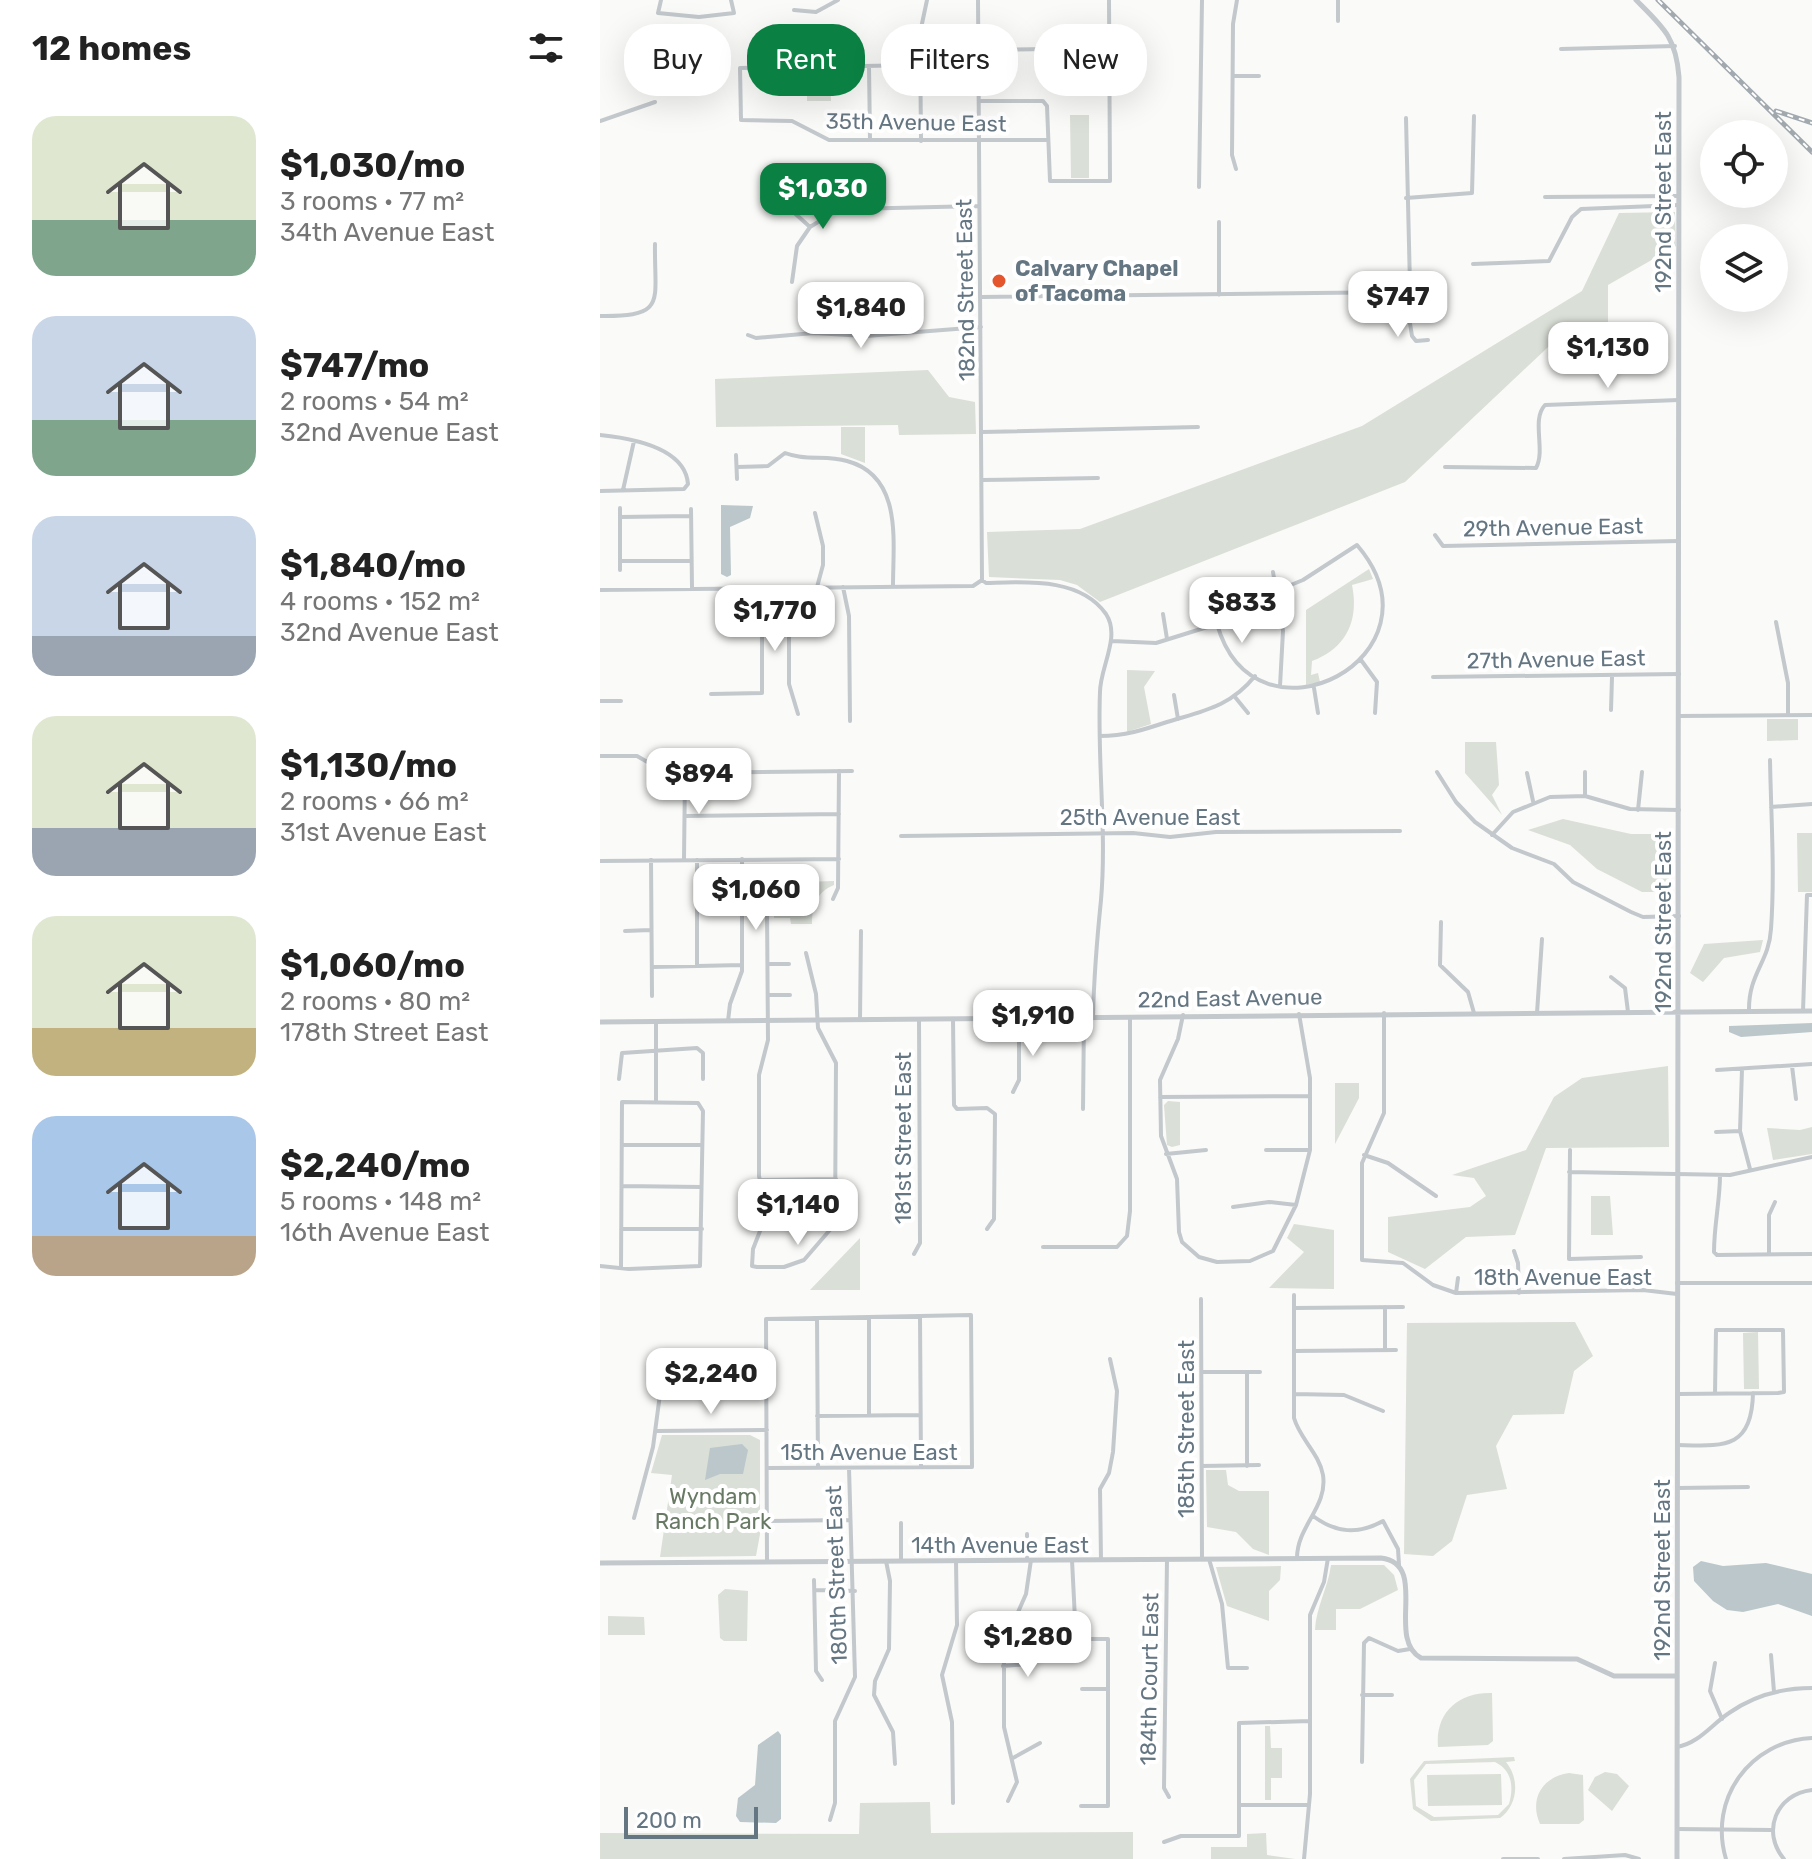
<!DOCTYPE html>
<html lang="en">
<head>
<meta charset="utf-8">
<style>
  body { margin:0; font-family:Rubik,sans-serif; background:#f2f2f2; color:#222; height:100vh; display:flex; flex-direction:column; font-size:30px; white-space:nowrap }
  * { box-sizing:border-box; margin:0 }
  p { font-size:26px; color:#767676 }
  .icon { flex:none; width:44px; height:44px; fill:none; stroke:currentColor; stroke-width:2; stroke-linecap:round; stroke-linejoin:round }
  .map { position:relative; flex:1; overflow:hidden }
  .details { display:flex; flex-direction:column; background:#fff; width:600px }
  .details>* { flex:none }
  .banner { position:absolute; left:24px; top:24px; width:760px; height:72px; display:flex; gap:16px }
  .controls { position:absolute; left:1100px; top:120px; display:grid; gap:16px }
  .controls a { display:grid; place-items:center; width:88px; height:88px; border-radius:50%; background:#fff; box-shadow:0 8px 32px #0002; font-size:40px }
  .scale { position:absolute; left:24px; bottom:20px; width:134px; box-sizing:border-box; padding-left:8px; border:4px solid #657683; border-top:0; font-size:22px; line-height:28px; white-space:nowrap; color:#657683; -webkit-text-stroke:6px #fff; paint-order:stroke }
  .price { position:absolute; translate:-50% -68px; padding:0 18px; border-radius:16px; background:#fff; color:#222; font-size:26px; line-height:52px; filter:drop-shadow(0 2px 4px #0008) }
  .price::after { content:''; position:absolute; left:50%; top:48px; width:24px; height:18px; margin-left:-12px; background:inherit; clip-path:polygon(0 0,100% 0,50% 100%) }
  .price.active { background:#0b8043; color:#fff }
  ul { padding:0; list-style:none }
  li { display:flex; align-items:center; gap:24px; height:200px; padding:0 32px }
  li span { display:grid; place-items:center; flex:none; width:224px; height:160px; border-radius:24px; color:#555 }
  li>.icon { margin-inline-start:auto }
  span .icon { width:96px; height:96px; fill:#fffc; stroke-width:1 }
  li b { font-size:34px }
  h2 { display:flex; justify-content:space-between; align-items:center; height:96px; padding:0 32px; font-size:34px }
  .pill { padding:0 28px; border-radius:32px; background:#fff; box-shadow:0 8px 32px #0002; font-size:28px; line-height:72px }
  .pill.active { background:#0b8043; color:#fff }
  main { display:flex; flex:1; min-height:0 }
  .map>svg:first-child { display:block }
  .green { fill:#dadfd7; fill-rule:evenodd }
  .water { fill:#bbc7cb }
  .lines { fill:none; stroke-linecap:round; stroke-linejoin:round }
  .minor { stroke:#c3c8cc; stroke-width:4 }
  .tertiary { stroke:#c3c8cc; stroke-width:5 }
  .rail-casing { stroke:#a2aab0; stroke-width:5 }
  .rail { stroke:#fff; stroke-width:2; stroke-dasharray:6; stroke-linecap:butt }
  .poi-dot { fill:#e4572e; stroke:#fff; stroke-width:3 }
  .labels { text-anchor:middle; stroke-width:8; stroke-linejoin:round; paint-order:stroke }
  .street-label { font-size:22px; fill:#657683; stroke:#fff }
  .poi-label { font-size:22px; font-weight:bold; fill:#657683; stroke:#fff; text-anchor:start }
  .park-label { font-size:22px; fill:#687a64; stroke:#fff }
</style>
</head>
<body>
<main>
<section class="details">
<h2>12 homes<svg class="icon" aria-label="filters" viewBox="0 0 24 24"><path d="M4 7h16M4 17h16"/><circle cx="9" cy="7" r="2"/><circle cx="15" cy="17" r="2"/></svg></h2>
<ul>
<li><span style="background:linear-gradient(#dfe7d0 65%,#7fa58c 0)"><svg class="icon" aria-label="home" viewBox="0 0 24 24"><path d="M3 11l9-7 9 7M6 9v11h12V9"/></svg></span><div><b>$1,030/mo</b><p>3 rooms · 77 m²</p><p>34th Avenue East</p></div></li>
<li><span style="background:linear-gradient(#c9d6e8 65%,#7fa58c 0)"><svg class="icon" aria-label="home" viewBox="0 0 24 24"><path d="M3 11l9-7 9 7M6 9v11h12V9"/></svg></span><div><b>$747/mo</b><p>2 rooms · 54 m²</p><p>32nd Avenue East</p></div></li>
<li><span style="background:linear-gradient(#c9d6e8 75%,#9aa5b1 0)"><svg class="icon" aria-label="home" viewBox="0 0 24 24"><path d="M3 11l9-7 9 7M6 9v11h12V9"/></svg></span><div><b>$1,840/mo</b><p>4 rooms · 152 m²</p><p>32nd Avenue East</p></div></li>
<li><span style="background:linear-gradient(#dfe7d0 70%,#9aa5b1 0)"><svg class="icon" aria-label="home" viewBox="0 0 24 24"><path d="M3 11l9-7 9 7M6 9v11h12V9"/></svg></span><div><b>$1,130/mo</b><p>2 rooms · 66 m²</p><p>31st Avenue East</p></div></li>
<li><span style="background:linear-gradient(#dfe7d0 70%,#c2b280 0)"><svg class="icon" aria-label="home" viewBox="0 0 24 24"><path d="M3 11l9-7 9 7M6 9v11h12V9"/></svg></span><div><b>$1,060/mo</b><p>2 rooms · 80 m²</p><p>178th Street East</p></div></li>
<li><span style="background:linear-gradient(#a9c7e8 75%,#b9a48a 0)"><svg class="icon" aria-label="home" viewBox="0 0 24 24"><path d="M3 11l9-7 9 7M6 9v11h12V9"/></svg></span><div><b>$2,240/mo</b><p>5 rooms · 148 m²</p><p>16th Avenue East</p></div></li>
</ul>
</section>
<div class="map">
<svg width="1212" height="1859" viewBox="0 0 1212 1859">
  <rect width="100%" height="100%" fill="#fafaf8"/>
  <path class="green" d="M 207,71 L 230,71 L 231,101 L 207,101 Z
    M 470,115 L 489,115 L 489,178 L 471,178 Z
    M 1075,212 L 1076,246 L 1008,285 L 1008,333 L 964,332 L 805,482 L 500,602 L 477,585 L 460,580 L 389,577 L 387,532 L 480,529 L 762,426 L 982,291 L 1019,213 Z
    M 328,370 L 349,397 L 375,402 L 376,434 L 299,435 L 298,425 L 116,427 L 115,379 Z
    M 241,427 L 265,427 L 265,463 L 241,454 Z
    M 769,569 L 773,579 L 752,585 C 759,620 747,648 712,661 L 711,675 L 718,673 L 720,682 L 706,685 L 706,610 Z
    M 527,670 L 555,671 L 544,687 L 551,724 L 527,732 Z
    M 1167,719 L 1198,719 L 1198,740 L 1167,741 Z
    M 865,742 L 896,742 L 899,785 L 892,795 L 902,815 L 865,773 Z
    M 963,819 L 1031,834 L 1069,834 L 1069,892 L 1042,892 L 997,869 L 970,845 L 928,830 Z
    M 1197,833 L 1212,833 L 1212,892 L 1198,892 Z
    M 234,881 L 234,885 C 216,892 212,907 212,924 L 191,924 L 190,918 L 174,918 L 174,883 Z
    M 1163,940 L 1160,952 L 1124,958 L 1103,982 L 1090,973 L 1104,944 Z
    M 1068,1066 L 1069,1147 L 946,1148 L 915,1235 L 866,1237 L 825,1269 L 788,1252 L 788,1217 L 870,1207 L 886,1196 L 874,1178 L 852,1175 L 926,1150 L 954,1097 L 982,1078 Z
    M 735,1083 L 759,1083 L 759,1098 L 735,1144 Z
    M 568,1101 L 580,1102 L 580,1145 L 572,1147 L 567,1145 L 564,1105 Z
    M 1212,1127 L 1212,1154 L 1173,1160 L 1167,1128 L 1200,1130 Z
    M 991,1196 L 1010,1196 L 1013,1235 L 991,1235 Z
    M 694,1224 L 734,1230 L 734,1289 L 669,1288 L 704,1252 L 687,1238 Z
    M 260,1238 L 260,1290 L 210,1290 Z
    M 975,1322 L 993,1356 L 974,1371 L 964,1414 L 913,1415 L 896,1446 L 907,1489 L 867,1495 L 852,1541 L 833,1556 L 804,1554 L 807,1323 Z
    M 1158,1332 L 1159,1389 L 1144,1389 L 1143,1333 Z
    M 62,1435 L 150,1435 L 160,1440 L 160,1534 L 156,1556 L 60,1557 L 72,1475 L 51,1473 Z
    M 606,1470 L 626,1470 L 628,1485 L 639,1491 L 669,1491 L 669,1555 L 653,1549 L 636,1532 L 607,1527 Z
    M 731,1565 L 784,1565 L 794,1575 L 798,1590 L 760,1609 L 736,1609 L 736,1630 L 715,1630 C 716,1607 728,1588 731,1565 Z
    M 681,1566 L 680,1580 L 669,1591 L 669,1621 L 627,1606 L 616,1567 Z
    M 125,1589 L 148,1591 L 147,1641 L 124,1641 L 120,1638 L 118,1595 Z
    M 8,1616 L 44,1617 L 45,1635 L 8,1635 Z
    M 892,1693 L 893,1741 L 888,1745 L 838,1747 C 835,1712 859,1692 892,1693 Z
    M 665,1726 L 670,1726 L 671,1748 L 682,1748 L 682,1778 L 671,1778 L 671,1800 L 665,1800 Z
    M 914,1757 L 915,1761 L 906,1762 C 920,1779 918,1805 900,1818 L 831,1821 L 813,1809 L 810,1779 L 824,1761 ZM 895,1762 C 912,1770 914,1787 909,1804 L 898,1815 L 834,1817 L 816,1806 L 814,1780 L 826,1764 Z
    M 1005,1772 L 1017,1774 L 1029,1786 L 1012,1811 L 988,1790 L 995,1777 Z
    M 969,1773 L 983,1775 L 984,1820 L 979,1824 L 940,1824 C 929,1799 942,1777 969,1773 Z
    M 901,1774 L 902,1805 L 828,1806 L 827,1775 Z
    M 330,1802 L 331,1833 L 533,1832 L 533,1859 L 0,1859 L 0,1833 L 259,1834 L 260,1803 Z
    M 666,1833 L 667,1855 L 695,1859 L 611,1859 L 611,1847 L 647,1847 L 647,1834 Z"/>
  <path class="water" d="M 121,505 L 153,506 L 150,518 L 130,527 L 131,575 L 127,577 L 121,574 Z
    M 1212,1023 L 1212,1032 L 1141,1037 L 1129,1032 L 1129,1026 Z
    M 142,1444 L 148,1450 L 143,1474 L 120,1474 L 105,1480 L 110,1448 Z
    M 1101,1561 L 1123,1566 L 1166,1563 L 1212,1574 L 1212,1616 L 1178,1604 L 1143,1612 L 1127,1610 L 1113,1601 L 1094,1581 L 1093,1567 Z
    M 178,1731 L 181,1735 L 181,1819 L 176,1823 L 140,1822 L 136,1816 L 138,1798 L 155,1785 L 158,1745 Z"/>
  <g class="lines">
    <path class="minor" d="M 61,0 L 58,13 L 99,17 L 134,13 L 131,0
      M 378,0 L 382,580
      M 194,10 L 216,12 L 238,0
      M 738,21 L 738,0
      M 961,49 L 1075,46
      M 379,50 L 510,48
      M 320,65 L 140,68 L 141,120 L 192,121 L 229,140 L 447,140
      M 269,66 L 270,140
      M 633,76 L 659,76
      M 379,101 L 443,101 L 447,106 L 450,181 L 510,181 L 509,0
      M 0,121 L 55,102
      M 321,141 L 320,33 L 327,0
      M 636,169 L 632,155 L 633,24 L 637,0
      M 599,187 L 602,0
      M 945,197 L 1079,196
      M 806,198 L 872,193 L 874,116
      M 180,200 L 210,227 L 197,246 L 192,282
      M 210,227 L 234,212 L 250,209 L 379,206
      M 873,264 L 949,261 L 972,217 L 981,209 L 1079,205
      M 805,292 L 810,286 L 806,118
      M 805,292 L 812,336 L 816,341 L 828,340
      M 619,295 L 619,222
      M 382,297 L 805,292
      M 0,316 C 68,317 54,302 55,244
      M 148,335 L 156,338 L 214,333 L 266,336 L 381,327
      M 382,432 L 598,427
      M 0,435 C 29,438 85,447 88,484 L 84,489 L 0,491
      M 136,455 L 137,479
      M 137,467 L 168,466 L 185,453 C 205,461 226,455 247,461 C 303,476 293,541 293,586
      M 845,467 L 936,468 C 946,450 931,420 945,405 L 1079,400
      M 382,480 L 498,478
      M 23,490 L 34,441
      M 91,509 L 92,588
      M 215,513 L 223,546 L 223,565 L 217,587
      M 20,517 L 90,516
      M 835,535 L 843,546 L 1079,541
      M 20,561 L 91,561
      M 20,570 L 20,508
      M 673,572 L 683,631 L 680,686
      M 189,587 L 189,684 L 198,714
      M 243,587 L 249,616 L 250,721
      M 0,590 L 373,586 L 382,580 L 386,583 C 425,582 480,577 506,614 C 521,637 500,667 500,692 C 497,760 507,831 501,900 C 497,939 494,977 493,1016
      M 563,614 L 567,639
      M 1176,622 L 1188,683 L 1188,714
      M 512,641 L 556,643 L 617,624 C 655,758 852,656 757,545 L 703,580 L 676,591
      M 761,660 L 777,682 L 775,713
      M 833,677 L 1079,674
      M 714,688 L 718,713
      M 111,694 L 162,693 L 162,587
      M 574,695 L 578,719
      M 635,697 L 648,713
      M 0,701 L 21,701
      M 1011,710 L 1012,677
      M 1079,716 L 1212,715
      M 500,736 C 525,736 543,730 567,722 C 603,711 630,707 655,676
      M 0,756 L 37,756 L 49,763
      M 837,772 L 856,802 L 875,822 L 912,848 L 954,864 L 973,882 L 1031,912 L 1043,917 L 1079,916
      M 985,772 L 985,796
      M 68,773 L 252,771
      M 927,773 L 933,801
      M 1171,807 L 1212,804
      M 1038,810 L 1042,772
      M 85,816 L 239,814
      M 892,835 L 913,812 L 950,797 L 985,796 L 1030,809 L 1079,810
      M 301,836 L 533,833 L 570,837 L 616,832 L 800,831
      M 84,859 L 85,774
      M 51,860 L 52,996
      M 97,860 L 97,966
      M 0,861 L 239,859
      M 233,899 L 238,888 L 239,771
      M 167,909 L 168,1040 L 159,1075 L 159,1176 L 167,1213 L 153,1249 L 152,1266 L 157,1267 L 184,1267 L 204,1260 L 235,1224 L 236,1063 L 218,1028 L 216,994 L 206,953
      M 841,922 L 840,965 L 868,992 L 874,1013
      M 25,931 L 50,930
      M 168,964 L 189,964
      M 52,967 L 142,965
      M 1011,977 L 1025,988 L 1028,1012
      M 168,995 L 190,995
      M 1203,1011 L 1207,895 L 1212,895
      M 1149,1012 C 1148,973 1169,963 1171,929 C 1175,873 1171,816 1170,760
      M 784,1013 L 784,1113 L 762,1163 L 762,1260 L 803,1263 L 833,1285 L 856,1293 L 1043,1290 L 1077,1294
      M 937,1013 L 942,939
      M 583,1015 L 578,1039 L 560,1080 L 561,1136 L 577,1179 L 579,1232 L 582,1242 L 599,1257 L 617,1262 L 650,1261 L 673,1251 L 696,1205 L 710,1150 L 710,1078 L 699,1014
      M 353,1019 L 354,1105 L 357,1109 L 387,1108 L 395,1114 L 394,1219 L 387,1229
      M 260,1020 L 261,931
      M 128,1021 L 130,1004 L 142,971 L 142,859
      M 56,1022 L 56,1102
      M 1192,1066 L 1196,1099
      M 1142,1069 L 1140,1131 L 1150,1169
      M 1117,1070 L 1212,1064
      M 19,1079 L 22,1053 L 97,1048 L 103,1053 L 103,1079
      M 413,1092 L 419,1080 L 419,1017
      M 560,1097 L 709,1096
      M 483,1109 L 484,1016
      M 1116,1132 L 1140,1131
      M 22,1145 L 102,1145
      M 666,1150 L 710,1150
      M 970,1150 L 969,1259 L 1041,1257
      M 566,1154 L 606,1150
      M 764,1155 L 788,1163 L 836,1196
      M 969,1172 L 1130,1175 L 1212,1157
      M 1120,1175 C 1120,1201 1114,1225 1114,1252 L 1117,1255 L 1212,1254
      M 160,1180 L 236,1179
      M 22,1186 L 101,1187
      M 633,1207 L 669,1202 L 696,1205
      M 21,1229 L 102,1229
      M 443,1247 L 517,1247 L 527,1236 L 530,1211 L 530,1017
      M 914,1251 L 918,1263 L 919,1293
      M 314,1254 L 320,1243 L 319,1019
      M 1169,1254 L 1169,1215 L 1175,1202
      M 0,1266 L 29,1269 L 100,1266 L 103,1111 L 98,1103 L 22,1102 L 21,1267
      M 1077,1283 L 1212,1283
      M 856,1293 L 858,1278
      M 694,1295 L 694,1418 C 700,1439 719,1453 723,1475 C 728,1507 697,1526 697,1558
      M 601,1299 L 602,1559
      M 694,1308 L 803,1307
      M 320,1316 L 321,1467
      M 217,1318 L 218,1468
      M 269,1318 L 269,1415
      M 785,1350 L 785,1307
      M 694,1351 L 796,1350
      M 602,1372 L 660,1372
      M 694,1394 L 744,1395 L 783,1411
      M 1078,1394 L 1178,1393 L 1184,1392 L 1183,1330 L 1116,1330 L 1115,1394
      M 217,1416 L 320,1415
      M 56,1431 L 167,1430
      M 1078,1445 C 1123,1446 1152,1450 1153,1393
      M 602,1466 L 659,1465
      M 647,1466 L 647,1372
      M 167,1468 L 372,1467 L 371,1315 L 166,1319 L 167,1562
      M 1078,1488 L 1148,1487
      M 713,1516 C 736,1533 758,1535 783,1521 L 798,1549 L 799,1565
      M 34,1518 L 53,1447 L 62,1379 L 166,1378
      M 168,1521 L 249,1520
      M 427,1534 L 427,1560
      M 567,1559 L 564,1788 L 569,1797
      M 609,1559 L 622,1604 L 628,1668 L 647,1668
      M 472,1560 L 476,1639 L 508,1639 L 508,1806 L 481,1806
      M 501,1560 L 500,1489 L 509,1473 L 513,1452 L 517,1391 L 510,1359
      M 286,1561 L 290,1581 L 289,1649 L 275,1681 L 274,1695 L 293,1732 L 295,1764
      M 301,1561 L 301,1523
      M 214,1580 L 216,1671 L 222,1680
      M 215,1590 L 255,1591
      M 1171,1655 L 1174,1692
      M 1115,1663 L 1110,1691 L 1122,1719
      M 403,1666 L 429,1664 L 438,1657
      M 482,1689 L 508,1689
      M 762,1695 L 792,1695
      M 1077,1747 C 1099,1743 1111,1725 1129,1713 C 1153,1696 1183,1688 1212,1688
      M 413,1758 L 440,1743
      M 762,1762 L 764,1643 L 769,1638 L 798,1651 L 810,1649
      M 408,1801 L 417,1782 L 404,1727 L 404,1658 L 408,1635 L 426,1594 L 431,1560
      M 353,1803 L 352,1722 L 342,1675 L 357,1625 L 356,1561
      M 639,1805 L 708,1805
      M 230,1820 L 235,1803 L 235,1721 L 255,1677 L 249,1468
      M 1077,1829 L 1172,1830
      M 564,1842 L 581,1836 L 639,1836 L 639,1723 L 710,1721
      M 704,1859 L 710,1794 L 710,1615 L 724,1582 L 728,1558
      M 903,1859 L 938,1859
      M 964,1859 L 1025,1855 L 1039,1859
      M 1126,1859 C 1108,1799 1150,1741 1212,1738
      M 1184,1859 C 1161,1832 1176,1794 1212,1790"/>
    <path class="tertiary" d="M 1036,0 C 1063,27 1076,37 1079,77 L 1077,1859
      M 0,1022 L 1212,1011
      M 0,1563 L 781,1558 C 830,1564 785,1638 821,1658 L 977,1659 L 1014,1676 L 1077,1676"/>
    <g class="rail-casing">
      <path id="rail" d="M 1058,0 L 1212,152
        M 1176,111 L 1212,123"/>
    </g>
    <use href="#rail" class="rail"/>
  </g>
  <circle class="poi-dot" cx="399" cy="281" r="8"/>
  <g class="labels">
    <g class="street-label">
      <text transform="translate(316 122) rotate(1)" y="8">35th Avenue East</text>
      <text transform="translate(1063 202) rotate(-90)" y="8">192nd Street East</text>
      <text transform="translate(365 290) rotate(-91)" y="8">182nd Street East</text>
      <text transform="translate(953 527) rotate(-1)" y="8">29th Avenue East</text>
      <text transform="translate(956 659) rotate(-1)" y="8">27th Avenue East</text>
      <text x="550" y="825">25th Avenue East</text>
      <text transform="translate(1063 922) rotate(-90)" y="8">192nd Street East</text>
      <text transform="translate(630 998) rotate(-1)" y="8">22nd East Avenue</text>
      <text transform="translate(303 1138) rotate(-90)" y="8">181st Street East</text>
      <text x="963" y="1285">18th Avenue East</text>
      <text transform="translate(586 1429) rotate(-90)" y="8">185th Street East</text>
      <text x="269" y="1460">15th Avenue East</text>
      <text x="400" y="1553">14th Avenue East</text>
      <text transform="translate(1062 1570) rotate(-90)" y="8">192nd Street East</text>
      <text transform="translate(236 1575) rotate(-92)" y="8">180th Street East</text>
      <text transform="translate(549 1679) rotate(-89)" y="8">184th Court East</text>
    </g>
    <g class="poi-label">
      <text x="415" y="276">Calvary Chapel<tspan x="415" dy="25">of Tacoma</tspan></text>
    </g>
    <g class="park-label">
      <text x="113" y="1504">Wyndam<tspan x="113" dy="25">Ranch Park</tspan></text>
    </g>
  </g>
</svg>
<div class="controls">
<a><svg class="icon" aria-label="locate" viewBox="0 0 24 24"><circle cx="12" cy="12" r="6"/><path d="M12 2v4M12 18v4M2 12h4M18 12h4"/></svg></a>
<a><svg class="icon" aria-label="layers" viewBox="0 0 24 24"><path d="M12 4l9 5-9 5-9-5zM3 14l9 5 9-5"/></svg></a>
</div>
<div class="scale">200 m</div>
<b class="price active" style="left:223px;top:231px">$1,030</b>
<b class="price" style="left:798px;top:339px">$747</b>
<b class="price" style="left:261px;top:350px">$1,840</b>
<b class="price" style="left:1008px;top:390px">$1,130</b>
<b class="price" style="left:642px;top:645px">$833</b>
<b class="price" style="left:175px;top:653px">$1,770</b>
<b class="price" style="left:99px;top:816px">$894</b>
<b class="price" style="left:156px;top:932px">$1,060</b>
<b class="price" style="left:433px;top:1058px">$1,910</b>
<b class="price" style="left:198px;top:1247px">$1,140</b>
<b class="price" style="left:111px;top:1416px">$2,240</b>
<b class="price" style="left:428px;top:1679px">$1,280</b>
<div class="banner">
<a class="pill">Buy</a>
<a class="pill active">Rent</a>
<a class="pill">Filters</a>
<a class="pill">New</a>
</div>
</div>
</main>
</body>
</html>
